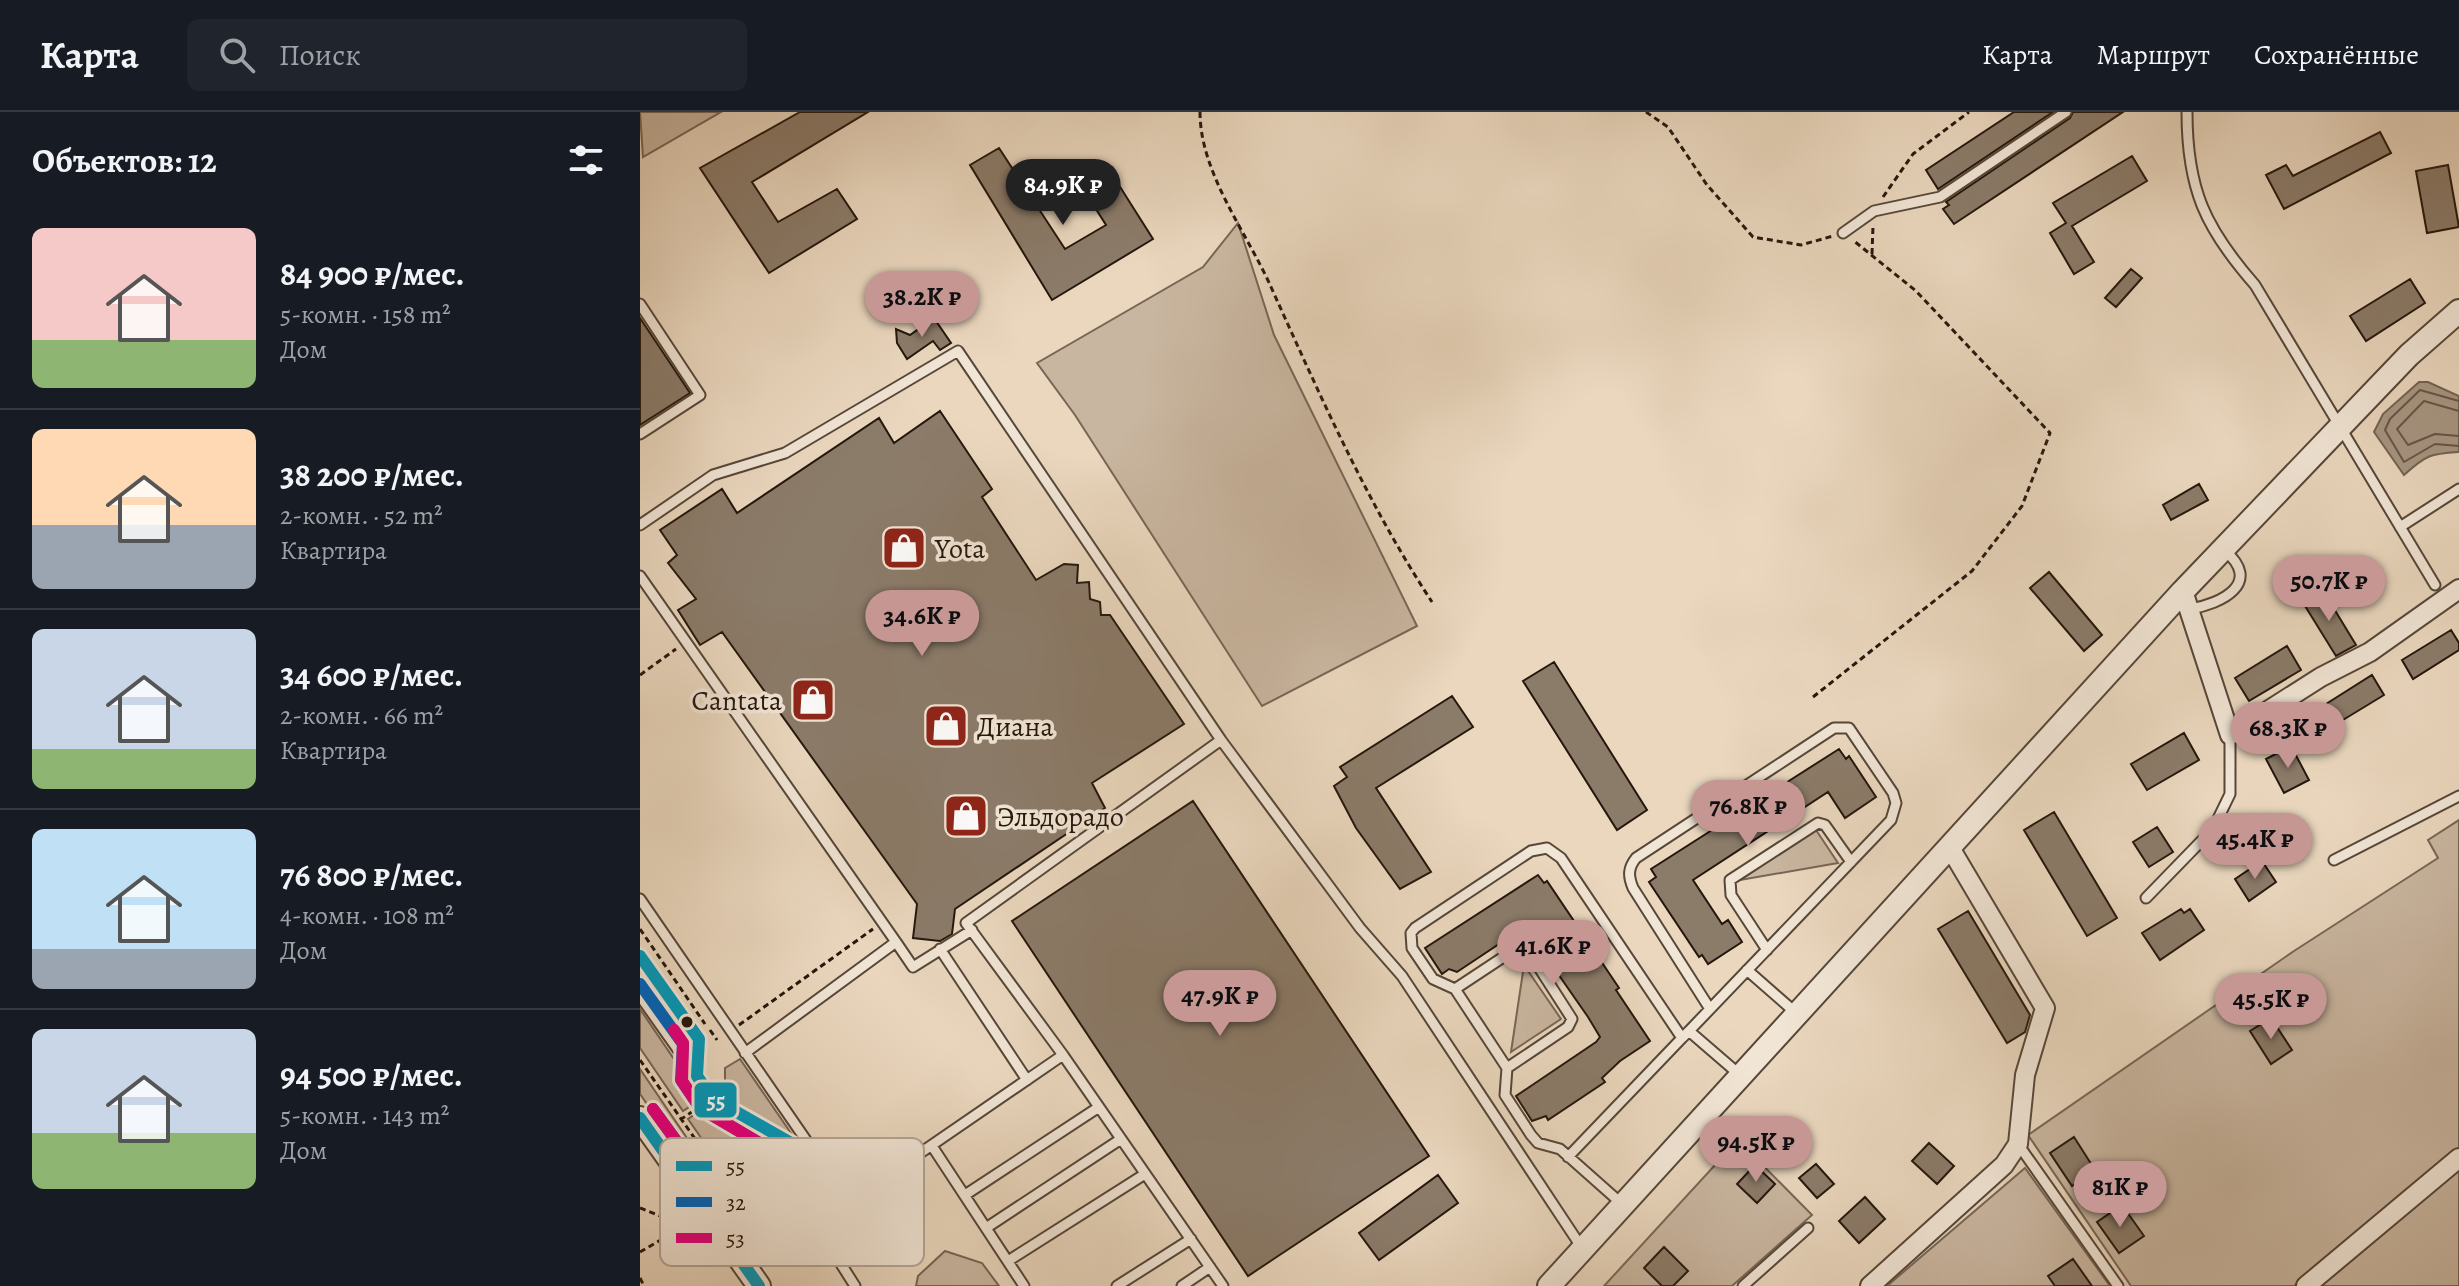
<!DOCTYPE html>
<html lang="ru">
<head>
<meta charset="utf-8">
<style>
  body { margin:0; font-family:Alegreya,serif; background:#20242c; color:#f1f3f6; height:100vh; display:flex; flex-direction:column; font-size:30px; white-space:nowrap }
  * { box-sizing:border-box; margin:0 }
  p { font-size:26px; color:#9ea1a6 }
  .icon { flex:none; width:44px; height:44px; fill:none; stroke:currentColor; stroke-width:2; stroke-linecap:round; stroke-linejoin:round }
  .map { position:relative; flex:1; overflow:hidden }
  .panel { display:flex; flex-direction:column; background:#171b24; width:640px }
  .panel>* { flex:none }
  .price { position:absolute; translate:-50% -68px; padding:0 18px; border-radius:28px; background:#c59692; color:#111; font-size:26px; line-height:52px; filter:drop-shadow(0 2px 4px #0008) }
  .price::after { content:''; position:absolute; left:50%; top:48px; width:24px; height:18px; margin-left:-12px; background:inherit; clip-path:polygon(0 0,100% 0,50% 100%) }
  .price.on { background:#222; color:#fff }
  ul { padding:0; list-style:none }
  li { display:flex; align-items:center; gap:24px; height:200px; padding:0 32px }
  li+li { border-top:2px solid #363941 }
  li span { display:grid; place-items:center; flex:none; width:224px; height:160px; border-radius:12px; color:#555 }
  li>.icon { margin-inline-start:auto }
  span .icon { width:96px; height:96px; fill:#fffc; stroke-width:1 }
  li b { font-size:34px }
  h2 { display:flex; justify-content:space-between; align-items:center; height:96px; padding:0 32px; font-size:34px }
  header { display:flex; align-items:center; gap:48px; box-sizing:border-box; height:112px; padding:0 40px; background:#171b24; border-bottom:2px solid #363941 }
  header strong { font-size:38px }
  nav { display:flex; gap:44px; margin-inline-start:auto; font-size:28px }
  .search { width:560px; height:72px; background:#20242c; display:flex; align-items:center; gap:20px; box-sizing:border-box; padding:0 28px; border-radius:12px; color:#9ea1a6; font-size:30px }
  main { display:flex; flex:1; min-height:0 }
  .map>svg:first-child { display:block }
  .green { fill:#c9b6a0; stroke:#776656; stroke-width:2 }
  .water { fill:#a79682; stroke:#736353; stroke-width:2 }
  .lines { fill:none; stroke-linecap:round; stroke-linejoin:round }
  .shore { stroke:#665648; stroke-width:2 }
  .building { fill:#8b7b69; stroke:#25170d; stroke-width:2 }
  .service-casing { stroke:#564739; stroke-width:13 }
  .minor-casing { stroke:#564739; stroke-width:22 }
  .tertiary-casing { stroke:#564739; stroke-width:26 }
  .path { stroke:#25170d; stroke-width:3; stroke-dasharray:6 4; stroke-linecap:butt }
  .service { stroke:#f1e5d5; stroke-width:9 }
  .minor { stroke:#f1e5d5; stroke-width:18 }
  .tertiary { stroke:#f1e5d5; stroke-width:22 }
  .bus-1-casing { stroke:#f1e5d5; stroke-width:18 }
  .bus-2-casing { stroke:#f1e5d5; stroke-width:18 }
  .bus-3-casing { stroke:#f1e5d5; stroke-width:18 }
  .bus-1 { stroke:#049abb; stroke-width:12 }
  .bus-2 { stroke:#0065bd; stroke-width:12 }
  .bus-3 { stroke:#e5007d; stroke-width:12 }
  .bus-dot { fill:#25170d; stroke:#f1e5d5; stroke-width:3 }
  .labels { text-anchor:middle; stroke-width:7; stroke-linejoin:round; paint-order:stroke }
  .poi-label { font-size:28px; fill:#25170d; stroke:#f1e5d5; text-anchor:start }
  .key { fill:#f1e5d5; stroke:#b4a799; stroke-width:2 }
  .key-label { font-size:22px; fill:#25170d }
  .line-badge { stroke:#f1e5d5; stroke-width:3 }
  .badge-label { font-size:22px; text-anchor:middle; font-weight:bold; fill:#fff }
</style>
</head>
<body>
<header>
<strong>Карта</strong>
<div class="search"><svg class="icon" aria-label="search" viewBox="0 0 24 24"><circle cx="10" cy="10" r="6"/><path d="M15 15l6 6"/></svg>Поиск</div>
<nav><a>Карта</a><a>Маршрут</a><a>Сохранённые</a></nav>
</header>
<main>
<section class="panel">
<h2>Объектов: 12<svg class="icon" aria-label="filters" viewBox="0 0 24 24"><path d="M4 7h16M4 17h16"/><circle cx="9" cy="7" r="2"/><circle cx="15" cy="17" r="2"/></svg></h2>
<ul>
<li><span style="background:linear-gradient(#f6c9c9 70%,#8fb573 0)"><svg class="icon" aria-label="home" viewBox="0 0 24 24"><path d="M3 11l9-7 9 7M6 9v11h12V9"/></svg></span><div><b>84 900 ₽/мес.</b><p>5-комн. · 158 m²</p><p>Дом</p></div></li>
<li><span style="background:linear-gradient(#ffd9b3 60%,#9aa5b1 0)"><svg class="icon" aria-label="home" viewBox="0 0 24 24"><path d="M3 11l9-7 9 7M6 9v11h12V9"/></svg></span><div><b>38 200 ₽/мес.</b><p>2-комн. · 52 m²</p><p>Квартира</p></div></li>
<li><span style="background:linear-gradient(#c9d6e8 75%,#8fb573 0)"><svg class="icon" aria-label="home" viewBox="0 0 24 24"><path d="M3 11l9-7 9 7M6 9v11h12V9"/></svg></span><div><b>34 600 ₽/мес.</b><p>2-комн. · 66 m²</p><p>Квартира</p></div></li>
<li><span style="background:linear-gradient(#bfe0f5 75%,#9aa5b1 0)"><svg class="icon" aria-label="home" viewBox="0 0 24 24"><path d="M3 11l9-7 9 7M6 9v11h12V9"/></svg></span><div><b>76 800 ₽/мес.</b><p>4-комн. · 108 m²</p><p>Дом</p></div></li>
<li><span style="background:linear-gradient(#c9d6e8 65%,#8fb573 0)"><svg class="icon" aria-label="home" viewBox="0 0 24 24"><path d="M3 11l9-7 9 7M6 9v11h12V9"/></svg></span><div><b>94 500 ₽/мес.</b><p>5-комн. · 143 m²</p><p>Дом</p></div></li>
</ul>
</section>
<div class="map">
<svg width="1819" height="1174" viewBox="0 0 1819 1174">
  <rect width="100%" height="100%" fill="#ead7be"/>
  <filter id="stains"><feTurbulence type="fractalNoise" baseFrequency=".0025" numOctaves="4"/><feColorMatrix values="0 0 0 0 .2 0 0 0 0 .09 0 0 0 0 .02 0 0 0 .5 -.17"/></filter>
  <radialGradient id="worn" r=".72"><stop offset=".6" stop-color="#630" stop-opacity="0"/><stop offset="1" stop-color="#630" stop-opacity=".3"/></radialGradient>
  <path class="green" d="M 0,0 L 81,0 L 3,45 Z
    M 598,111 L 634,223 L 777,514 L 622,594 L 435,303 L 397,251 L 563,155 Z
    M 1819,708 L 1819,1039 L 1654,1174 L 1491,1174 L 1388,1023 L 1654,839 L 1798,746 L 1788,728 Z
    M 1176,718 L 1198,751 L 1100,768 Z
    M 884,853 L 921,907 L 871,940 Z
    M 0,897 L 61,987 L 43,999 L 0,936 Z
    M 100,947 L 153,1024 L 85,987 L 85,956 Z
    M 0,957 L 83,1079 L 72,1086 L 0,982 Z
    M 68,993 L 163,1047 L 187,1078 L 126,1119 L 48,1007 Z
    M 1098,1028 L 1172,1103 L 1092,1174 L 964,1174 Z
    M 1819,1051 L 1819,1174 L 1672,1174 Z
    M 1385,1056 L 1470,1174 L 1247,1174 Z
    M 305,1139 L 342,1151 L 359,1174 L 276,1174 L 278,1164 Z"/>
  <path class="water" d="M 1779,270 L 1788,270 L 1819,284 L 1819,340 C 1791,342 1787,342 1764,363 L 1734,320 L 1743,302 Z"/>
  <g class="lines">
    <path class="shore" d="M 1819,289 L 1780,278 L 1750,307 L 1745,318 L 1764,350 L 1795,332 L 1819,334
      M 1819,299 L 1784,289 L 1757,317 L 1768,333 L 1795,322 L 1819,324"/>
  </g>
  <path class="building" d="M 160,0 L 228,0 L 112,70 L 138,110 L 197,77 L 217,107 L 129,161 L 60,56 Z
    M 1374,0 L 1413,0 L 1298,77 L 1286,58 Z
    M 1433,0 L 1483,0 L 1314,112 L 1303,97 L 1309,93 L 1306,90 L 1430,6 Z
    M 1740,20 L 1751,41 L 1644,97 L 1626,63 L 1646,53 L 1653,64 Z
    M 359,36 L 425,137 L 466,113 L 442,75 L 470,59 L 513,127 L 412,188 L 330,53 Z
    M 1492,44 L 1507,69 L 1432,114 L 1454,150 L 1434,162 L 1410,121 L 1426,111 L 1413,91 Z
    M 1808,53 L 1819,115 L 1787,121 L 1776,59 Z
    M 1491,157 L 1502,166 L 1476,195 L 1465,186 Z
    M 1770,167 L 1785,191 L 1726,229 L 1710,204 Z
    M 0,206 L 50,281 L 0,313 Z
    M 294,206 L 311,231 L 300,238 L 293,229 L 267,247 L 257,231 L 256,217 L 270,223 Z
    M 300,299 L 352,377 L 342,385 L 396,468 L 424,452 L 438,453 L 437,471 L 449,470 L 450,487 L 460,490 L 461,503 L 470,503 L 544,612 L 452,671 L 465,696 L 315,797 L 312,822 L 300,829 L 273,826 L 277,792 L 82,520 L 60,533 L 38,498 L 56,487 L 28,451 L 37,443 L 20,418 L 82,377 L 97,401 L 239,306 L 254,331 Z
    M 1559,372 L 1568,388 L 1531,408 L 1523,393 Z
    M 1409,460 L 1462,523 L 1444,539 L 1390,476 Z
    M 1682,477 L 1716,533 L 1696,544 L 1662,489 Z
    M 1811,518 L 1819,531 L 1819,538 L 1773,567 L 1762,548 Z
    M 1647,534 L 1661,558 L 1609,589 L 1595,566 Z
    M 914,550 L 1007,698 L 977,718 L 883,569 Z
    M 1732,563 L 1744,583 L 1698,611 L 1686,592 Z
    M 812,584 L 833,615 L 736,676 L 791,760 L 760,777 L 716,716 L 694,674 L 707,665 L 700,655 Z
    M 1544,621 L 1559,648 L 1507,678 L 1491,652 Z
    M 1651,634 L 1669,668 L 1644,681 L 1626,647 Z
    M 1199,637 L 1206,647 L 1209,644 L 1236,685 L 1205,706 L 1188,680 L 1053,768 L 1082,812 L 1088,808 L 1102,830 L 1068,852 L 1062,843 L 1059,845 L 1009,770 L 1016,765 L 1011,757 Z
    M 553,689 L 789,1044 L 608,1164 L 372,809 Z
    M 1414,700 L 1477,806 L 1447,824 L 1384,718 Z
    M 1517,715 L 1533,740 L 1509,755 L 1493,730 Z
    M 1622,749 L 1636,770 L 1609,789 L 1595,767 Z
    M 898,763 L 904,771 L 907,769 L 979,876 L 976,878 L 1010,929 L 980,949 L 962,966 L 965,970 L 908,1008 L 906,1004 L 892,1009 L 876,984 L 956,930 L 960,925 L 948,905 L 900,836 L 903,834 L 889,812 L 817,860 L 809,857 L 802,862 L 785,836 Z
    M 1541,797 L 1544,801 L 1550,797 L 1564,818 L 1520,848 L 1502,821 Z
    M 1328,799 L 1390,903 L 1385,920 L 1367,931 L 1298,817 Z
    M 1631,906 L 1652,938 L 1631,952 L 1610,919 Z
    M 1434,1025 L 1455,1058 L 1432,1074 L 1410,1041 Z
    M 1289,1031 L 1314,1054 L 1297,1072 L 1272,1049 Z
    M 1176,1052 L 1194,1072 L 1177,1086 L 1159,1066 Z
    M 1115,1053 L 1135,1072 L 1117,1091 L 1097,1072 Z
    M 798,1063 L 818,1091 L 739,1148 L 719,1121 Z
    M 1225,1085 L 1245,1107 L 1219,1131 L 1199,1109 Z
    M 1482,1093 L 1504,1124 L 1479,1141 L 1457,1110 Z
    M 1024,1135 L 1048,1159 L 1033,1174 L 1022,1174 L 1004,1156 Z
    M 1433,1147 L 1452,1174 L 1415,1174 L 1408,1164 Z"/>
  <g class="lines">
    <g class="service-casing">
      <path id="service" d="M 1547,0 C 1547,77 1565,116 1615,173 L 1795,473
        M 1203,121 L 1234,99 L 1300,85 L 1426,0
        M 0,192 L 60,283 L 0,322
        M 0,413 L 73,363 L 145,341 L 318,239 L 581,628 L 326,811 L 423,943 L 206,1092
        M 1760,415 L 1819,377
        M 0,464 L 256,830 L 105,941
        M 1550,497 C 1581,492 1624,471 1584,438
        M 581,628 L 720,816 L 762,864 L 942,1136
        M 1694,748 L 1819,684
        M 1506,786 L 1573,717 L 1590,682 L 1590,623
        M 0,787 L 179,1047 L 206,1092 L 132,1137 L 103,1149
        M 256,830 L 273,855 L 332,818
        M 300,837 L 387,968
        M 1127,838 L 1091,783 L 1090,768 L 1178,711 L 1185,713 L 1211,750
        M 0,844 L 59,927 L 57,964
        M 1107,858 L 1156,901
        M 815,877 L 874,838 L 879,836 L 889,840 L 932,907 L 928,915 L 867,956
        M 0,884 L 72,986 L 176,1046
        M 1049,919 L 1251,708 L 1256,691 L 1253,681 L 1209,616 L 1194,616 L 996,746 C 988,756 988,764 993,776 L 1070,897
        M 423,943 L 583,1174
        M 1378,1032 L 1478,1174
        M 292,1034 L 384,1174
        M 928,1045 L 1042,926
        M 325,1083 L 459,995
        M 982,1092 L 920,1037 L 898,1031 L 891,1023 L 865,983 L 867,956 L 815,877 L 793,867 L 772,836 L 771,821 L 775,816 L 891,739 L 907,736 L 921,746 L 1042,926 L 1049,919 L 1100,963
        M 175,1111 L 215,1174
        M 346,1116 L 481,1027
        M 368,1149 L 505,1062
        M 477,1174 L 551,1127
        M 542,1174 L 570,1155
        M 1103,1174 L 1168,1116"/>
    </g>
    <g class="minor-casing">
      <path id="minor" d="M 1543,479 L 1590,623 L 1681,565 L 1730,540 L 1819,477
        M 1230,1174 L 1364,1053 L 1378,1032 L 1385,963 L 1405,896 L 1309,734
        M 1666,1174 L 1819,1046"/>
    </g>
    <g class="tertiary-casing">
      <path id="tertiary" d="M 0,1006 L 119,1174
        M 909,1174 L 1543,479 L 1769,243 L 1819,199"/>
    </g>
    <path class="path" d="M 560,0 C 560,61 607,121 631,175 C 680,283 727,391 792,490
      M 1006,0 L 1028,15 L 1067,73 L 1113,125 L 1161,133 L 1193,124
      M 1243,85 L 1273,42 L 1329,0
      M 1232,142 L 1233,114
      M 0,563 L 36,537
      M 1173,585 L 1332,459 L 1382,394 L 1410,321 L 1276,179 L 1214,129
      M 0,817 L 65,912
      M 99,913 L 233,817
      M 70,918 L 77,928
      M 0,948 L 125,1127
      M 40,1008 L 62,993
      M 0,1096 L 45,1114
      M 0,1140 L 48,1112
      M 0,1166 L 4,1174"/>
    <use href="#service" class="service"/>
    <use href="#minor" class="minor"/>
    <use href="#tertiary" class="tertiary"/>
    <g class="bus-1-casing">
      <path id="bus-1" d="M 0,844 L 59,927 L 57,964 L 72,986 L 179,1047 L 206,1092 L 132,1137 L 103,1149
        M 0,1006 L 119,1174"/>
    </g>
    <g class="bus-2-casing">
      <path id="bus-2" d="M 0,872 L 43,932 L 41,968 L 60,996 L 167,1059 L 184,1087 L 109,1129 L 13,997"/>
    </g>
    <g class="bus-3-casing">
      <path id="bus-3" d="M 13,997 L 109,1129 L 184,1087 L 167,1059 L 60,996 L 42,969 L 43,931 L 34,918"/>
    </g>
    <use href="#bus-1" class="bus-1"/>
    <use href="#bus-2" class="bus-2"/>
    <use href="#bus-3" class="bus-3"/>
  </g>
  <defs>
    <g id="shop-square" transform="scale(2.3)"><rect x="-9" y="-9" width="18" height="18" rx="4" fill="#8f2418" stroke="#f1e5d5"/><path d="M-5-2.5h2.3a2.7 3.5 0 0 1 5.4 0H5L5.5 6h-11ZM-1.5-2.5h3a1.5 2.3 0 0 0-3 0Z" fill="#fff"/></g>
  </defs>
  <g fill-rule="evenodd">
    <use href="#shop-square" x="264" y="436"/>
    <use href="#shop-square" x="173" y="588"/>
    <use href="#shop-square" x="306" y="614"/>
    <use href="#shop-square" x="326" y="704"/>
  </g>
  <circle class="bus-dot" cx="47" cy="910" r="7"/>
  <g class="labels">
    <g class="poi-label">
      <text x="295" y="446">Yota</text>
      <text x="142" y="598" text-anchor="end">Cantata</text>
      <text x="337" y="624">Диана</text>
      <text x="357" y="714">Эльдорадо</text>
    </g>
  </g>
  <rect x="20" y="1026" width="264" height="128" rx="12" class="key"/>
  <rect x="36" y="1049" width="36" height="10" fill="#049abb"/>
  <rect x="36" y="1085" width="36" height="10" fill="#0065bd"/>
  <rect x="36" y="1121" width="36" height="10" fill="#e5007d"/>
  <g class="key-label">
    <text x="86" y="1062">55</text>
    <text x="86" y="1098">32</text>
    <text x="86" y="1134">53</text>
  </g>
  <rect class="line-badge" x="53" y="969" width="45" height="38" rx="8" fill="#049abb"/>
  <g class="badge-label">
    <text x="76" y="996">55</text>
  </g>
  <rect width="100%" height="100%" filter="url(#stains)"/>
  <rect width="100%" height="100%" fill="url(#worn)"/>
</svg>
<b class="price on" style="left:423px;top:115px">84.9K ₽</b>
<b class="price" style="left:282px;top:227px">38.2K ₽</b>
<b class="price" style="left:1689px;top:511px">50.7K ₽</b>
<b class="price" style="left:282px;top:546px">34.6K ₽</b>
<b class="price" style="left:1648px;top:658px">68.3K ₽</b>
<b class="price" style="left:1108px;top:736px">76.8K ₽</b>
<b class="price" style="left:1615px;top:769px">45.4K ₽</b>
<b class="price" style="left:913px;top:876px">41.6K ₽</b>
<b class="price" style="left:580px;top:926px">47.9K ₽</b>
<b class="price" style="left:1631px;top:929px">45.5K ₽</b>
<b class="price" style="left:1116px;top:1072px">94.5K ₽</b>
<b class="price" style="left:1480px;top:1117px">81K ₽</b>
</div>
</main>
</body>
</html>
